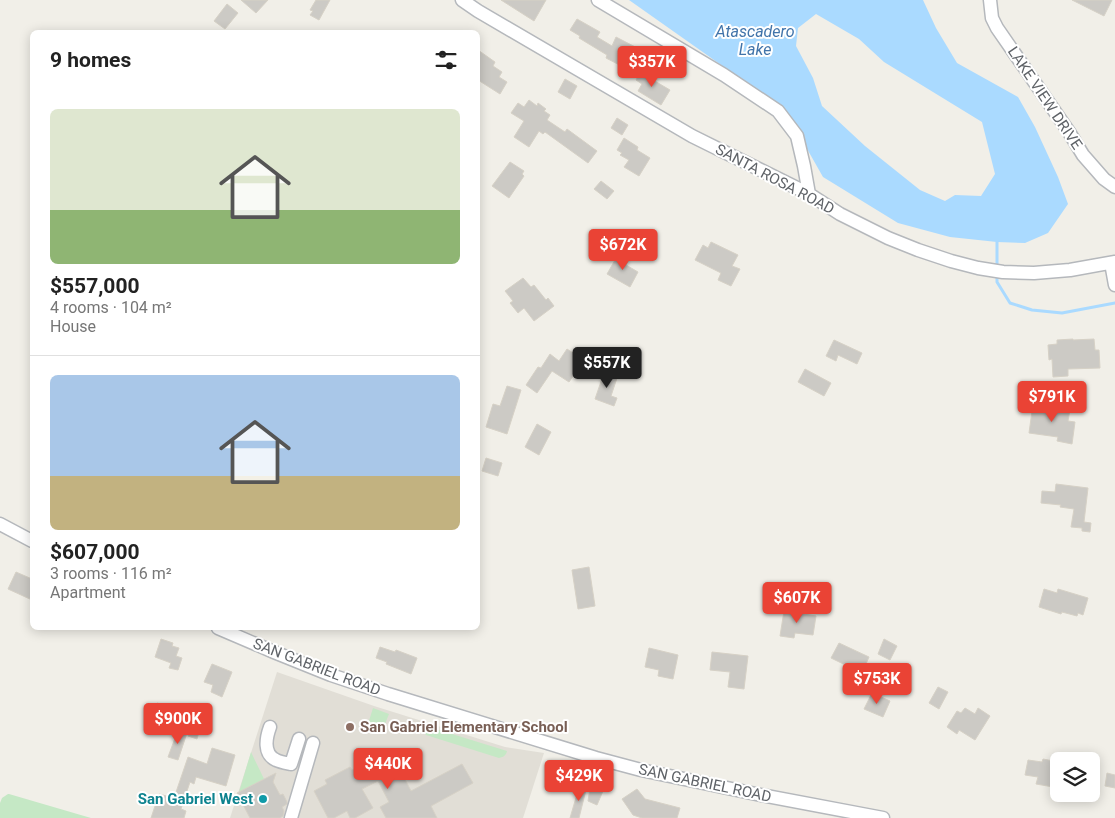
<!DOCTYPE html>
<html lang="en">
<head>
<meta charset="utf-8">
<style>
  body { margin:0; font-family:Roboto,sans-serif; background:#f2f2f2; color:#222; height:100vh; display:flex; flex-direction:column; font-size:19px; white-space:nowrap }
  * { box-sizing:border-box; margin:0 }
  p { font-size:16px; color:#767676 }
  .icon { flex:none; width:28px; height:28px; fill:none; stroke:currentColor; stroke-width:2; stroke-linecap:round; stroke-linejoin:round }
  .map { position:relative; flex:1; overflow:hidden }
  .panel { position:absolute; left:30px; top:30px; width:450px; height:600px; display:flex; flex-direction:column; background:#fff; border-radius:8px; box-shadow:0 2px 12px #0003 }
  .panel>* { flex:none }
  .fabs { position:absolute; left:1050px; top:752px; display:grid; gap:10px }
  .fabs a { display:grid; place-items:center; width:50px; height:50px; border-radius:8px; background:#fff; box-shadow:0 2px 12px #0003; font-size:25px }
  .price { position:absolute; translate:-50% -42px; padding:0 11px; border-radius:5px; background:#ea4335; color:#fff; font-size:16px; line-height:32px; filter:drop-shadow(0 1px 2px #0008) }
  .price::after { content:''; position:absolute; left:50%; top:30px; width:15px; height:11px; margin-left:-8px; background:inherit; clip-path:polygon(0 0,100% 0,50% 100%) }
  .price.on { background:#222; color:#fff }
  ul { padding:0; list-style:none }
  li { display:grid; align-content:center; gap:10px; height:265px; padding:0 20px }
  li+li { border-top:1px solid #e0e0e0 }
  li span { display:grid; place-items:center; height:155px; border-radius:8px; color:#555 }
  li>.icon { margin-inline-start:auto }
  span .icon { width:90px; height:90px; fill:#fffc; stroke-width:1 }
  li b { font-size:21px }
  h2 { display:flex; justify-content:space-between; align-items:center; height:60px; padding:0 20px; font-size:21px }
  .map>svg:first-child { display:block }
  .education { fill:#e1ded6 }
  .green { fill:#c5e8c5 }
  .water { fill:#aadaff; fill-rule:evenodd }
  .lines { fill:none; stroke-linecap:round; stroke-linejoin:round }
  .stream { stroke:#aadaff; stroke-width:3 }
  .building { fill:#cccac5; stroke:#d6d1c6 }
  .minor-casing { stroke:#b5b8bc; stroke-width:15 }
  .minor { stroke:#fff; stroke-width:12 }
  .education-dot { fill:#8d6e63; stroke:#fff; stroke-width:2 }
  .culture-dot { fill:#0f9aa8; stroke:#fff; stroke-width:2 }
  .labels { text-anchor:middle; stroke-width:4; stroke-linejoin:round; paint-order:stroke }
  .street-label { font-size:15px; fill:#5f6368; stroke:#fff }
  .education-label { font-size:15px; font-weight:bold; fill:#785e54; stroke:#fff; text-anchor:start }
  .culture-label { font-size:15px; font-weight:bold; fill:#0d838f; stroke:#fff; text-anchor:end }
  .water-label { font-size:16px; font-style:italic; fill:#4174aa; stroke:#fff }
</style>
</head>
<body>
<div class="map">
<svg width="1115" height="818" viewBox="0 0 1115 818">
  <rect width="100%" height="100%" fill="#f1efe8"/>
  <path class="education" d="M 277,672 L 374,706 L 505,747 L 544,753 L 523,818 L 230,818 Z"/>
  <path class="green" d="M 373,708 L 389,714 L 385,724 L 380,727 L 377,723 L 367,727 Z
    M 423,725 L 507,751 C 506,755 504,757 499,758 L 426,735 L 423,731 Z
    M 251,752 L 264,779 L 239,792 Z
    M 8,794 L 9,794 L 91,818 L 0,818 L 0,803 L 2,798 Z"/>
  <path class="water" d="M 629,0 L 923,0 L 936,28 L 957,63 L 1018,97 L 1035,127 L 1058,177 L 1068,204 L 1048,233 L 1025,243 L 997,242 L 950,237 L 898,223 L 823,177 L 785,110 ZM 816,14 L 859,39 L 884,62 L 982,122 L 995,174 L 981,196 L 955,195 L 945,201 L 920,190 L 865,146 L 822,106 L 813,78 L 796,46 L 798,28 Z"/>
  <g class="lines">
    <path class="stream" d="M 997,242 L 997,268
      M 997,275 L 997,282 L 1010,303 L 1032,310 L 1062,313 L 1115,303"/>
  </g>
  <path class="building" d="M 241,0 L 268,0 L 256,13 Z
    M 316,0 L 330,0 L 319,20 L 310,15 L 313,11 L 310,10 Z
    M 501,0 L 546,0 L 534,21 Z
    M 1072,0 L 1112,0 L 1104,16 Z
    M 227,4 L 238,13 L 225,29 L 214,21 Z
    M 577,19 L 600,32 L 597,37 L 612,46 L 616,37 L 645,52 L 635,73 L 606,58 L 607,55 L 579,38 L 580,36 L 570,30 Z
    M 478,50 L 495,62 L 493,66 L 502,72 L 499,77 L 507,82 L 500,94 L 478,80 Z
    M 641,71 L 654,78 L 653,80 L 670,90 L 661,105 L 638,91 L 642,84 L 636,80 Z
    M 565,79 L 577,86 L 570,99 L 558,92 Z
    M 529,100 L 537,106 L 538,103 L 546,109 L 544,111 L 550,115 L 547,120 L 565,132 L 567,129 L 597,151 L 588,163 L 545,132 L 543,134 L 539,131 L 529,147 L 514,137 L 524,121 L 511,113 L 518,103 L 524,107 Z
    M 617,118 L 628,125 L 622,135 L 611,128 Z
    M 624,138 L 638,147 L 637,150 L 650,158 L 639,176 L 624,167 L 629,160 L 620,155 L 622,153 L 617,150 Z
    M 510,162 L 524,171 L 522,174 L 524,176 L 509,198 L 492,186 Z
    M 601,181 L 614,191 L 607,199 L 594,189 Z
    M 711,242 L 738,255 L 732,266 L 740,269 L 731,286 L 718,280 L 721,273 L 695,260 L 703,245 L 708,248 Z
    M 619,253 L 629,259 L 626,265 L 638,272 L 630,287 L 607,274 Z
    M 523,278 L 531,287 L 534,285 L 546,300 L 548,298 L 554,306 L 534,321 L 524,308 L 518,313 L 510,303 L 513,301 L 505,291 Z
    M 1073,339 L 1073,340 L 1094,339 L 1095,350 L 1099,350 L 1100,368 L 1068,369 L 1068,376 L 1053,377 L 1052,359 L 1049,360 L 1048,345 L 1057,344 L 1057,340 Z
    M 834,340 L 862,353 L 857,364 L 838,355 L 836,361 L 826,356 Z
    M 567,349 L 584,360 L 569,382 L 552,371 L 537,393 L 526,385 L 538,367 L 541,368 L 550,354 L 559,361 Z
    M 805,369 L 831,383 L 824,396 L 798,382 Z
    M 605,370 L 618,375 L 611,396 L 617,398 L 614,406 L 595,399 Z
    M 507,386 L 521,390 L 507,434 L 486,427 L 493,404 L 500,406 Z
    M 1033,404 L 1070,409 L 1068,421 L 1075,422 L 1072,444 L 1057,441 L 1058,437 L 1029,433 Z
    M 537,424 L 551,432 L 539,455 L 525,447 Z
    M 486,458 L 502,463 L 498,476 L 482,471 Z
    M 1056,484 L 1088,488 L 1084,522 L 1091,523 L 1090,532 L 1082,531 L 1082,528 L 1071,527 L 1074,509 L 1060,507 L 1061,505 L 1041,503 L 1042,491 L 1055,492 Z
    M 589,567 L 595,606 L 578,609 L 572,570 Z
    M 16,572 L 32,579 L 32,600 L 8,589 Z
    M 1044,589 L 1057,593 L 1058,589 L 1088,598 L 1083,615 L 1078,613 L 1077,616 L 1062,612 L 1061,614 L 1039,607 Z
    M 784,611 L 816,616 L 813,635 L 795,633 L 794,638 L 780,636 Z
    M 161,639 L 173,643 L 172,646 L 179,648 L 176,656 L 182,658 L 178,670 L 169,668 L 171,663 L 155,657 Z
    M 884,639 L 897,646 L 890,660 L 878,654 Z
    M 839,643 L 869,657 L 862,673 L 831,658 Z
    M 380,647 L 395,652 L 396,650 L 417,658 L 411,674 L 386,664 L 387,662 L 376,658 Z
    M 649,648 L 678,655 L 673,679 L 658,676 L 659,670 L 645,667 Z
    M 712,652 L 748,656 L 744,689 L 728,687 L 730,672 L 710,670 Z
    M 212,664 L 232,672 L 222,697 L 211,692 L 213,685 L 204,682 Z
    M 938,687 L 948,692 L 939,709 L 929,703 Z
    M 872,693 L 890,701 L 883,717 L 864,709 Z
    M 157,703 L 167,706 L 163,716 L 172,719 L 168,732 L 147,725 L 152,712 L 154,713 Z
    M 965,708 L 975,714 L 978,708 L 990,716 L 975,740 L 959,730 L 957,734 L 947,727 L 957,711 L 961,713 Z
    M 196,711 L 204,713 L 197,739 L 188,736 Z
    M 178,730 L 187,733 L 178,760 L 168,757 Z
    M 212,748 L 235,755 L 226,786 L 196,777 L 194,784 L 190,782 L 181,809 L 186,811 L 184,818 L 151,818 L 159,794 L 174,798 L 188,757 L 207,764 Z
    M 393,749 L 399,761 L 397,764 L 411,791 L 462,764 L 473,783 L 431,806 L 437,818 L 386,818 L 380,807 L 389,802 L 378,781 L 362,789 L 373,808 L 355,818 L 350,818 L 347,811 L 334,818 L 328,818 L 314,791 L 327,784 L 325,780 L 350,767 L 352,770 Z
    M 1043,759 L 1059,762 L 1059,788 L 1036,784 L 1038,777 L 1025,775 L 1028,760 L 1042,762 Z
    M 276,773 L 273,782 L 280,795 L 283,794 L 287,802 L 287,804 L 282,807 L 284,811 L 283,816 L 280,818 L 250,818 L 237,793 Z
    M 1107,773 L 1115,775 L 1115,788 L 1105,786 Z
    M 580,784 L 587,786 L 579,818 L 570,818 Z
    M 590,788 L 603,791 L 597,805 L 588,801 Z
    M 637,789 L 645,799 L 680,808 L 677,818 L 642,818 L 633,815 L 622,799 Z"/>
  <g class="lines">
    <g class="minor-casing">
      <path id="minor" d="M 462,0 L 478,11 L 692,136 L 809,194 L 840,214 L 888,238 L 918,250 L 951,261 L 978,268 L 1003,272 L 1034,273 L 1070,270 L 1115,262
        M 598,0 L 724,75 L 778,111 L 797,136 L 804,166 L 809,194
        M 990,0 L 992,18 L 997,28 L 1069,132 L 1083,155 L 1104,179 L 1115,187
        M 1111,263 L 1115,285
        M 0,524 L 32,541
        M 218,628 L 274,652 L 331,675 L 388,694 L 596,758 L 641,770 L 756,794 L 883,818
        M 270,727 C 266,738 263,754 276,760 C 280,762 286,763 291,764 L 299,739
        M 291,818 L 313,743"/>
    </g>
    <use href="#minor" class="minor"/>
  </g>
  <circle class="education-dot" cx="350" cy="727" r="5"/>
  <circle class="culture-dot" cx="263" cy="799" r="5"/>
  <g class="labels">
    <g class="street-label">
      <text transform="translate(1045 98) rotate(56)" y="5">LAKE VIEW DRIVE</text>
      <text transform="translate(775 179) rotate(28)" y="5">SANTA ROSA ROAD</text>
      <text transform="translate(317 667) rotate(21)" y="5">SAN GABRIEL ROAD</text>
      <text transform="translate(705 783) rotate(12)" y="5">SAN GABRIEL ROAD</text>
    </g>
    <g class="education-label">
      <text x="360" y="732">San Gabriel Elementary School</text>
    </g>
    <g class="culture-label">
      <text x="253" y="804">San Gabriel West</text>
    </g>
    <g class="water-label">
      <text x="755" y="37">Atascadero<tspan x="755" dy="18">Lake</tspan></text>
    </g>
  </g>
</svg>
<div class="fabs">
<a><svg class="icon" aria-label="layers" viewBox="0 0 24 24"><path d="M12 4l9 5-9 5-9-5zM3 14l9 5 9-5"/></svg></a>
</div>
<b class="price" style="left:652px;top:88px">$357K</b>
<b class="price" style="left:623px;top:271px">$672K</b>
<b class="price on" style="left:607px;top:389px">$557K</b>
<b class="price" style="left:1052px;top:423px">$791K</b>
<b class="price" style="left:797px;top:624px">$607K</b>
<b class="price" style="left:877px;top:705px">$753K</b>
<b class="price" style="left:178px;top:745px">$900K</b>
<b class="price" style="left:388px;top:790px">$440K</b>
<b class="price" style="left:579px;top:802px">$429K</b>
<section class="panel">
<h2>9 homes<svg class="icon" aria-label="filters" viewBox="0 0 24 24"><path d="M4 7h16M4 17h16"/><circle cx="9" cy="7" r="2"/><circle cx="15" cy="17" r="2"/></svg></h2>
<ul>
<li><span style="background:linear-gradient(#dfe7d0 65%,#8fb573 0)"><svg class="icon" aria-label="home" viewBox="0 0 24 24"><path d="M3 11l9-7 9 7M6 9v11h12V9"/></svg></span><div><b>$557,000</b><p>4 rooms · 104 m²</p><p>House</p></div></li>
<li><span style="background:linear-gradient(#a9c7e8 65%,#c2b280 0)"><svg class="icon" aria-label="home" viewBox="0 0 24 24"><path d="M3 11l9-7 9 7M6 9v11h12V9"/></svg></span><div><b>$607,000</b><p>3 rooms · 116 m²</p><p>Apartment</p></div></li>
</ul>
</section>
</div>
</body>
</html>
